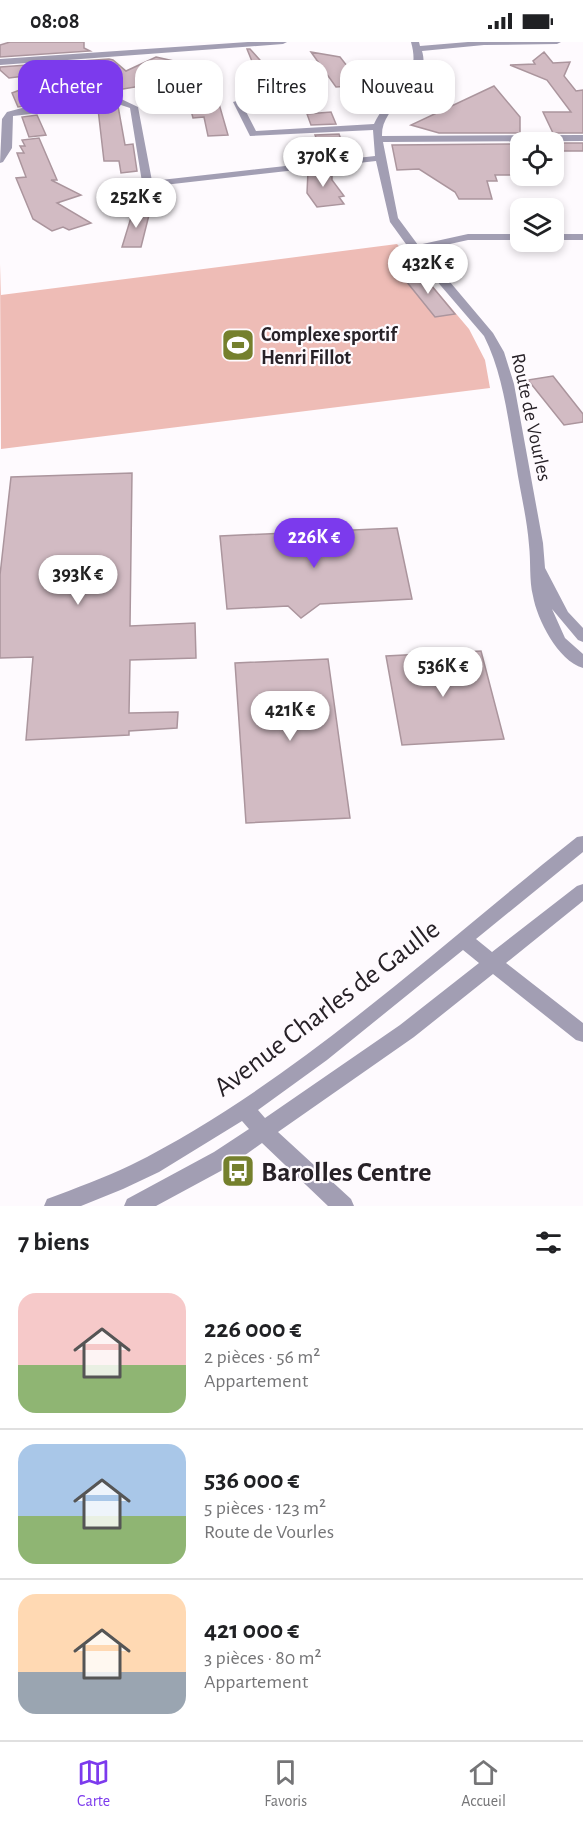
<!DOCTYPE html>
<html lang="fr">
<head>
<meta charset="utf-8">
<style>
  body { margin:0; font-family:"Alegreya Sans",sans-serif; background:#f2f2f2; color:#202124; height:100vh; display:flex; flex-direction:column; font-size:22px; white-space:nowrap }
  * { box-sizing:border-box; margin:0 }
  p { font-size:20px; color:#757577 }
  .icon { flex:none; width:33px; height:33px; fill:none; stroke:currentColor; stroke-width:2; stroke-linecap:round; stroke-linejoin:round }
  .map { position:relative; height:1164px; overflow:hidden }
  .drawer { display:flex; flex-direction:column; background:#fff; flex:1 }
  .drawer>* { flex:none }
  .top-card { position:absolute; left:18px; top:18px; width:548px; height:54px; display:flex; gap:12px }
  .tools { position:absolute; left:510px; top:90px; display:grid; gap:12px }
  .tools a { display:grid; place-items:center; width:54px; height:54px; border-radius:12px; background:#fff; box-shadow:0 3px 9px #0003; font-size:30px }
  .price { position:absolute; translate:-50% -51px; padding:0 14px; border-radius:21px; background:#fff; color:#222; font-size:20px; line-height:39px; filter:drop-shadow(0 2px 3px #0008) }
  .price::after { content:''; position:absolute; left:50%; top:36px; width:18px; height:14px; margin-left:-9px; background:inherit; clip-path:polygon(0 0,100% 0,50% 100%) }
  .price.on { background:#7c3aed; color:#fff }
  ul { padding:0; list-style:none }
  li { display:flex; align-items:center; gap:18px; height:150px; padding:0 18px }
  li+li { border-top:2px solid #e0e0e0 }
  li span { display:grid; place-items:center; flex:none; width:168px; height:120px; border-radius:18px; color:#555 }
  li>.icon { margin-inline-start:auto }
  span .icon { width:72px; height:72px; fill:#fffc; stroke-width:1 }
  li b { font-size:26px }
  h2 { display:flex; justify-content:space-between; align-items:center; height:72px; padding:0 18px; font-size:26px }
  .pill { padding:0 21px; border-radius:18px; background:#fff; box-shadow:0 3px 9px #0003; font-size:21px; line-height:54px }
  .pill.on { background:#7c3aed; color:#fff }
  .status { display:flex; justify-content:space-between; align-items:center; height:42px; padding:0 30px; background:#fff; direction:ltr }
  .status svg { height:16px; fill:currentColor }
  .dock { display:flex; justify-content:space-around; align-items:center; height:84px; border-top:2px solid #e0e0e0; background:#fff; font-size:16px; color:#757577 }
  .dock a { display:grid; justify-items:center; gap:3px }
  .dock .on { color:#7c3aed }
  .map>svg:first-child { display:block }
  .green { fill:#eebcb6 }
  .building { fill:#d2bbc3; stroke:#ab959d; stroke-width:1.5 }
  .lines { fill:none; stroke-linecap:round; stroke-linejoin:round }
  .minor { fill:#a29eb3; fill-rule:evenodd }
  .labels { text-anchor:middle; stroke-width:4.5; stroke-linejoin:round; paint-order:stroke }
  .far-poi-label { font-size:20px; font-weight:bold; fill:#272127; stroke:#fefafe; text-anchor:start }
  .far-street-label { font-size:20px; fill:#272127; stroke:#fefafe }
  .near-street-label { font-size:28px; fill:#272127; stroke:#fefafe }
  .near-poi-label { font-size:28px; font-weight:bold; fill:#272127; stroke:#fefafe; text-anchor:start }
</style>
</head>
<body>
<div class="status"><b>08:08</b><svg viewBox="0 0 49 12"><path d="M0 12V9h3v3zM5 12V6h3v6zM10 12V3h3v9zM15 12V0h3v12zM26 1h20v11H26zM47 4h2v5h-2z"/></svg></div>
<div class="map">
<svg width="583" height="1164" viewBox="0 0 583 1164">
  <rect width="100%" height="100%" fill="#fefafe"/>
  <path class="green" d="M 397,202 L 469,287 L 485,318 L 490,346 L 1,407 L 0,222 L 1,253 Z"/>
  <path class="building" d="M 10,0 L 84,0 L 84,6 L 90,9 L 0,15 L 0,3 Z
    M 247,7 L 250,7 L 275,35 L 294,67 L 272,69 Z
    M 311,10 L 340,15 L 362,43 L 336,45 Z
    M 544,10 L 553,21 L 570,20 L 564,34 L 576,49 L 583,48 L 583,91 L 553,91 L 543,70 L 571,70 L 547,38 L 510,23 L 535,22 L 533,19 Z
    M 156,15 L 209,27 L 228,93 L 208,94 L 204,75 L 193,76 L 185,46 L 165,40 L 105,50 L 82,27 L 9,36 L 0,28 L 0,25 L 109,17 L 113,18 L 126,29 Z
    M 494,44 L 520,75 L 520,91 L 439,91 L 411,83 Z
    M 25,46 L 32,63 L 18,65 L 12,51 Z
    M 118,64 L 125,103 L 133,102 L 137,129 L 121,131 L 119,119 L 104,119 L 98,67 Z
    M 331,70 L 336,82 L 311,83 L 307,72 Z
    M 37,73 L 46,93 L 29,95 L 22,75 Z
    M 339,92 L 343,103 L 332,103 L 332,117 L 324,117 L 315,93 Z
    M 39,96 L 57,138 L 51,138 L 81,153 L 57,161 L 91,181 L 69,188 L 63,185 L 52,189 L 33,177 L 16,136 L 26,135 L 17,111 L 24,111 L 20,104 L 25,104 L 22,98 Z
    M 558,101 L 583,101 L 583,109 L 561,109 Z
    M 520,102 L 520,133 L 495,133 L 497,139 L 487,139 L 492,157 L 459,157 L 455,150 L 419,127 L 397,128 L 392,103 Z
    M 332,126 L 332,138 L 344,154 L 339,155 L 344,162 L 317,165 L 307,151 L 308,129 Z
    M 133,169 L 150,169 L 141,205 L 122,205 Z
    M 421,231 L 455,272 L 435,275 L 402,234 Z
    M 553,334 L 583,372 L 583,380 L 564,383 L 528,338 Z
    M 132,431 L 130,584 L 195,581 L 196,616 L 130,618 L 129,671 L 178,670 L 177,686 L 129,689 L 129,693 L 26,698 L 33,615 L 0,616 L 0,533 L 11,435 Z
    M 397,486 L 412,557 L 320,562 L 301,576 L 288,564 L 227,567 L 220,494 Z
    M 481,609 L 504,697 L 402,703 L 386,614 Z
    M 328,617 L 350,776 L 246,781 L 235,621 Z"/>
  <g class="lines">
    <path class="minor" d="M 248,0 L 287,0 L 283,2 L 0,23 L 0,17 Z
      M 411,0 L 419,0 L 420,4 L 468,0 L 561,0 L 557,2 L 484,3 L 422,9 C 433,45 381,60 382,94 L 583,93 L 583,99 L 383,100 L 398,176 L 418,203 L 468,192 L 520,192 L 520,198 L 468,198 L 423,208 L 493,291 L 504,310 L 514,342 L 543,501 L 545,526 L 568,570 L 583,586 L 583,600 L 578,598 L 552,567 L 565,596 L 583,612 L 583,626 C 558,619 537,577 533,554 C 529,538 531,520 529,503 C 527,476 520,449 516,422 C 508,379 504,334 484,294 L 411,209 L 390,180 L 376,119 L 129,147 L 124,144 L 126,142 L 142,140 L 130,66 L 118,62 L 13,74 L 12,106 L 3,120 L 0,121 L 2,77 L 7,70 L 22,66 L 119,56 L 138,65 L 152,139 L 375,114 L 373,88 L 250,94 L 233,60 L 240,58 L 256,89 L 374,82 C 389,49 423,42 411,0 Z
      M 554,192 L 583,192 L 583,198 L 554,198 Z
      M 583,794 L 583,810 L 476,897 L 492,910 L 577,844 L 583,842 L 583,859 L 506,921 L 583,981 L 583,1000 L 576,998 L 493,932 L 414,995 L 278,1090 L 351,1157 L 354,1164 L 328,1164 L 262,1101 L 230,1124 L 156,1164 L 124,1164 L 127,1157 L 214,1110 L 249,1087 L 242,1079 L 159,1130 L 123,1147 L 81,1164 L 44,1164 L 47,1157 C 76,1146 104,1136 131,1123 C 293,1042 435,907 577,795 ZM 463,908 L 479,921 L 400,983 L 265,1076 L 258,1068 L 327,1018 Z"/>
  </g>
  <defs>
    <g id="stadium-square" transform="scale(1.725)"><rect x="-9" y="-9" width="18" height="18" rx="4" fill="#75802d" stroke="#fefafe"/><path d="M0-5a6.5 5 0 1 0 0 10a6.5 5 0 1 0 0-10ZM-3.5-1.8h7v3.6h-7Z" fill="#fff"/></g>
    <g id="bus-square" transform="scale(1.725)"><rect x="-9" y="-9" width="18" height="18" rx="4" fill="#75802d" stroke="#fefafe"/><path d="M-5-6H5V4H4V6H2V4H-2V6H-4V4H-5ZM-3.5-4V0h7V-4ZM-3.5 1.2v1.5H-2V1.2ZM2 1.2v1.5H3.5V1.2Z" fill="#fff"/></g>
  </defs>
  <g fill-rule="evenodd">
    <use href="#stadium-square" x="238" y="303"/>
    <use href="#bus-square" x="238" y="1129"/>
  </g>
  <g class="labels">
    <g class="far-poi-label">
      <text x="261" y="299">Complexe sportif<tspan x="261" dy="23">Henri Fillot</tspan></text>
    </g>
    <g class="far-street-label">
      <text transform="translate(532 375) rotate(78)" y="7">Route de Vourles</text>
    </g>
    <g class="near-street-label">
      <text transform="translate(326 965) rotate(-37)" y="10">Avenue Charles de Gaulle</text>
    </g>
    <g class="near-poi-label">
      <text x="261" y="1139">Barolles Centre</text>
    </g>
  </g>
</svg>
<div class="tools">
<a><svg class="icon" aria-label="locate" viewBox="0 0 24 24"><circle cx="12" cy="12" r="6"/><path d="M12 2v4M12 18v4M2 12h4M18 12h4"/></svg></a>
<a><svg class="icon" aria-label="layers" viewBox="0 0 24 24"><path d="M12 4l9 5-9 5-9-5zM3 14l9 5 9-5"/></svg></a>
</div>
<b class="price" style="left:323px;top:146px">370K €</b>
<b class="price" style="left:136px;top:187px">252K €</b>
<b class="price" style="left:428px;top:253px">432K €</b>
<b class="price on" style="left:314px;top:527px">226K €</b>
<b class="price" style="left:78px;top:564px">393K €</b>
<b class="price" style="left:443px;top:656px">536K €</b>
<b class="price" style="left:290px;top:700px">421K €</b>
<div class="top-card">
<a class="pill on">Acheter</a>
<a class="pill">Louer</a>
<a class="pill">Filtres</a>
<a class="pill">Nouveau</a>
</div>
</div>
<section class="drawer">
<h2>7 biens<svg class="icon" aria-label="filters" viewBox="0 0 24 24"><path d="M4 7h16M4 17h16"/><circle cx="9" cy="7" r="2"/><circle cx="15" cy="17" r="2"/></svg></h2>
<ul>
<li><span style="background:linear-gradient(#f6c9c9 60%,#8fb573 0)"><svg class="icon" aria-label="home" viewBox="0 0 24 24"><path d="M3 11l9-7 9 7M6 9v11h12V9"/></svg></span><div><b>226 000 €</b><p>2 pièces · 56 m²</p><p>Appartement</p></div></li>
<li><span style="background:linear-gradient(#a9c7e8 60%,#8fb573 0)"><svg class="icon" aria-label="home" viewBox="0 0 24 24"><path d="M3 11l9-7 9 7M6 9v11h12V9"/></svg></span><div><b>536 000 €</b><p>5 pièces · 123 m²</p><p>Route de Vourles</p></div></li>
<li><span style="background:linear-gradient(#ffd9b3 65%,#9aa5b1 0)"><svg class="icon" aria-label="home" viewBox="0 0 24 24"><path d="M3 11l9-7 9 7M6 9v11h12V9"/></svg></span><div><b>421 000 €</b><p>3 pièces · 80 m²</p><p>Appartement</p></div></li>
</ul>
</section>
<nav class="dock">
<a class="on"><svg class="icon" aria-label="map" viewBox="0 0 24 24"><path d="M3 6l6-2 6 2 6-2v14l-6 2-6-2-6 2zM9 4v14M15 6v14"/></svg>Carte</a>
<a><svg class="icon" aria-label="saved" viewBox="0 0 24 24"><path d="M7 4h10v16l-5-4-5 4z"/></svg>Favoris</a>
<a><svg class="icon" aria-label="home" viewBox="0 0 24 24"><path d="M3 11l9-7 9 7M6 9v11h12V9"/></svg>Accueil</a>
</nav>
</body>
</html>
